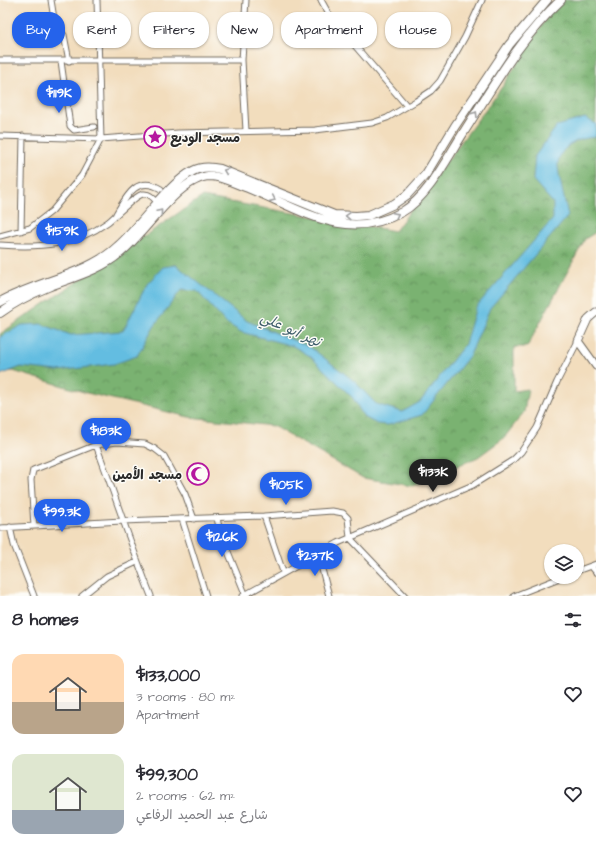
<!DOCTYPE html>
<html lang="en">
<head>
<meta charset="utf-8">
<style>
  body { margin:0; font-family:"Architects Daughter","Playpen Sans Arabic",sans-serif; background:#f7f7f7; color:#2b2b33; height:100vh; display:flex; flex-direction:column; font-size:15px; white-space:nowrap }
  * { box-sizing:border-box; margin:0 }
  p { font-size:13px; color:#7c7c81 }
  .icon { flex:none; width:22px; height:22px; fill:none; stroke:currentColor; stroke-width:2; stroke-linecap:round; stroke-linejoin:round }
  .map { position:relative; height:596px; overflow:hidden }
  .sheet { display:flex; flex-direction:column; background:#fff; flex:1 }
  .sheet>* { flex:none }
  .banner { position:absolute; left:12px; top:12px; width:572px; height:36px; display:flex; gap:8px }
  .tools { position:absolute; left:544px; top:544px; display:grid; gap:8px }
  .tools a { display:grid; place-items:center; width:40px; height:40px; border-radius:50%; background:#fff; box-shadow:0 1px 3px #0004; font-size:20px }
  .price { position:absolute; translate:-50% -34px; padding:0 9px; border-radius:14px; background:#2563eb; color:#fff; font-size:13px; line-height:26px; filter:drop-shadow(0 1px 2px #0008) }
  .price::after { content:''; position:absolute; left:50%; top:24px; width:12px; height:9px; margin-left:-6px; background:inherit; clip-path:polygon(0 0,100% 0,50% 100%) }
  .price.current { background:#222; color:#fff }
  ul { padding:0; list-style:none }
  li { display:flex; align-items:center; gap:12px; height:100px; padding:0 12px }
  li span { display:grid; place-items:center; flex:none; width:112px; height:80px; border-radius:12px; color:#555 }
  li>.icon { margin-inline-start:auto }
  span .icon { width:48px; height:48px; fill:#fffc; stroke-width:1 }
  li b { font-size:17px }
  h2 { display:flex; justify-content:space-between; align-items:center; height:48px; padding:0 12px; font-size:17px }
  .chip { padding:0 14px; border-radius:16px; background:#fff; box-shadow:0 1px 3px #0004; font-size:14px; line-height:36px }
  .chip.current { background:#2563eb; color:#fff }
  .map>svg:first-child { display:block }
  .forest { fill:url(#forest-crowns); stroke:#526e4e }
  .water { fill:#63bde1; stroke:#477486 }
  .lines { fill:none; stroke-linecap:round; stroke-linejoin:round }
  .street-casing { stroke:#71695e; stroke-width:7 }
  .secondary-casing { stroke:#71695e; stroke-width:9 }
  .primary-casing { stroke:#71695e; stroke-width:10 }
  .street { stroke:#fff; stroke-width:5 }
  .secondary { stroke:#fff; stroke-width:7 }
  .primary { stroke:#fff; stroke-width:8 }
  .oneway { stroke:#a0a0a0 }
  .labels { text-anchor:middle; stroke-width:3; stroke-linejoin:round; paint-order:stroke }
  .poi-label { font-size:13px; font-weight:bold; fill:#2b2b2b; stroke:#fdfcf7; text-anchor:start }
  .water-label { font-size:14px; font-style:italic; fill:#3f5e6b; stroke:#fdfcf7 }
</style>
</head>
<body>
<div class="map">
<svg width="596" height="596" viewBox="0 0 596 596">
  <defs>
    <pattern id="forest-crowns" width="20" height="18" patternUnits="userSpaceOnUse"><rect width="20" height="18" fill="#7ab271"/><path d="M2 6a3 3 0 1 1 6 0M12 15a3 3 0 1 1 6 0" fill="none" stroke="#64915d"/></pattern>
  </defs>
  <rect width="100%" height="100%" fill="#fdfcf7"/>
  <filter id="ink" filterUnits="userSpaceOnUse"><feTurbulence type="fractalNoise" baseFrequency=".025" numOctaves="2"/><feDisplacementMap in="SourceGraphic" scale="8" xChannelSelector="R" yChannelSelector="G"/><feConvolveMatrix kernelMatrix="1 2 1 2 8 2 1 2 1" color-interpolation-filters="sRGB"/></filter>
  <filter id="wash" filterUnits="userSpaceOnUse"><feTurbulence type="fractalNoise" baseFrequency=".012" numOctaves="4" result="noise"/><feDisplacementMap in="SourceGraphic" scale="16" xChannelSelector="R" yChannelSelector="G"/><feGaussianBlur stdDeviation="0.9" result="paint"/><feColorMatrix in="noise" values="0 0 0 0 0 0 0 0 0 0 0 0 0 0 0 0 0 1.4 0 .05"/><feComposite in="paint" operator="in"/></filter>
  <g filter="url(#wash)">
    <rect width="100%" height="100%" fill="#f2ddbd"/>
    <path class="forest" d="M 558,0 L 596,0 L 596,232 L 585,239 L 527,347 L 514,347 L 514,391 L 528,389 L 524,412 L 504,438 L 478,457 L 412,486 L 363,478 L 273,426 L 189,417 L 87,393 L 13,371 L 0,373 L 0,334 L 202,197 L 395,231 L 502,87 Z"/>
    <path class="water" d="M 585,118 L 596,124 L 596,137 C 580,138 561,144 558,163 C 557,171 566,205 568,216 L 490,308 L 470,355 L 422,415 L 388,425 L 377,424 L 364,417 L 353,398 L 310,356 L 293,346 L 241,332 L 225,322 L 197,291 L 181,290 L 154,326 L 137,356 L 114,364 L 58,371 L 21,367 L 0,375 L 0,337 L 22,325 L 41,324 L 71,335 L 123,331 L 147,284 L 163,267 L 176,265 L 247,321 L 310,347 L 354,381 L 376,404 L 402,412 L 420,402 L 465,344 L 476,307 L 553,219 L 553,203 L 533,180 L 535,156 L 557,126 Z"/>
  </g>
  <g filter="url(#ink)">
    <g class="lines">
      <g class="street-casing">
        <path id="street" d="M 51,0 L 55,25 L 64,35 L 69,61
          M 246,0 L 242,60 L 246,131
          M 321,0 L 331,18 L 407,106
          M 0,60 L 242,60
          M 61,61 L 70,126 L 74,130 L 94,127
          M 0,136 L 101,139 L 178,133 L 315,130 L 372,123 L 387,118 L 416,101 L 431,91 L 440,81 L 465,37 L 482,0
          M 116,214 C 127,195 137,175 161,189
          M 21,231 L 23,136
          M 0,236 L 30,228 L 52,211 L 82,175 L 101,139 L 97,0
          M 0,245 C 39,248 75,246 108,222 C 116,216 134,196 143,194 C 150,193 155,199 158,204
          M 96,445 C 115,495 131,546 151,596
          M 217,518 L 220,532 L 246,596
          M 182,519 L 206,596
          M 34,526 L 31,480 L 33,470 L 96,445 L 117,442 L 145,444 L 155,449 L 164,456 L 185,494 L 194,519
          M 10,527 L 14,545 L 34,596
          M 0,528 L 122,521 L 264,516
          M 318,554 L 329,596
          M 591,566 L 596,572
          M 577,571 L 596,564
          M 283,572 L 264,516 L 332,511 L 343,513 L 348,518 L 350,538 L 405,596
          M 82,596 L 107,576 L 137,562
          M 243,596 L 338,543 L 473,485 L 513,460 L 521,452 L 537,428 L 557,382 L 578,341
          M 514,596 L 562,577"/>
      </g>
      <g class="secondary-casing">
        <path id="secondary" d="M 596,312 L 588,319 L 578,341 L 596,366"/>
      </g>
      <g class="primary-casing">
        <path id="primary" d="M 0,302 C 37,281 88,275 118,246 C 142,225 167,185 193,171 C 202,166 211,167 220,169 L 334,215 L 356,216 L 369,215 L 394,204 L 407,195 L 426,174 L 455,126 L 509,45 L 547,0
          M 0,313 C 15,302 31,294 48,287 C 73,277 99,271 120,253 C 145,234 178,177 210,176 C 222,176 236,184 248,188 C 300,209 346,243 402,212 C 427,198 447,159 462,135 C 492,88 520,38 561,0"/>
      </g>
      <use href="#street" class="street"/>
      <use href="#secondary" class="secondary"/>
      <use href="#primary" class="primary"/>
    </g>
    <defs><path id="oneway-chevron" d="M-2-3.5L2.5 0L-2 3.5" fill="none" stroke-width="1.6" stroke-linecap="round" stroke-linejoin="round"/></defs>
    <g class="oneway">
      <use href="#oneway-chevron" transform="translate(475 114) rotate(-58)"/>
      <use href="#oneway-chevron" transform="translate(226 171) rotate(-159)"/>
      <use href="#oneway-chevron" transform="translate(273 199) rotate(24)"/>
      <use href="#oneway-chevron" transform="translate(160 212) rotate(-49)"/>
      <use href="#oneway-chevron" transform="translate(396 215) rotate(-27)"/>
      <use href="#oneway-chevron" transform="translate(348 216) rotate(-177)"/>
    </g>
  </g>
  <defs>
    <g id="sight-ring" transform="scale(1.15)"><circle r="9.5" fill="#fdfcf7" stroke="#b5179e" stroke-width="1.5"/><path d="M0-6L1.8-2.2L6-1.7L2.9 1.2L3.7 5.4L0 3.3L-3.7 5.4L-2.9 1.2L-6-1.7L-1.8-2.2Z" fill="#b5179e"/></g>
    <g id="mosque-ring" transform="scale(1.15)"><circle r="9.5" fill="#fdfcf7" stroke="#b5179e" stroke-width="1.5"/><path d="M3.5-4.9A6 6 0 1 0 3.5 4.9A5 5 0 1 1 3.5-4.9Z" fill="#b5179e"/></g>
  </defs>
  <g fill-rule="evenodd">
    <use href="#sight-ring" x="155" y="137"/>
    <use href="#mosque-ring" x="198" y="474"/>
  </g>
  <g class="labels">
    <g class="poi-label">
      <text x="170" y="142">مسجد الوديع</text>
      <text x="182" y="479" text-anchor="end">مسجد الأمين</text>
    </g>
    <g class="water-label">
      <text transform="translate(291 329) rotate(24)" y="5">نهر أبو علي</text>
    </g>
  </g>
</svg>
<div class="tools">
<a><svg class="icon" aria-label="layers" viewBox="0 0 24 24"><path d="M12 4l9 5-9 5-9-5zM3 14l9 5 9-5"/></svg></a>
</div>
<b class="price" style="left:59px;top:114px">$119K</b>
<b class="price" style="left:62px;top:252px">$159K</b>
<b class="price" style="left:106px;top:452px">$183K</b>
<b class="price current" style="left:433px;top:493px">$133K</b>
<b class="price" style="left:286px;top:506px">$105K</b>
<b class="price" style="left:62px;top:533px">$99.3K</b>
<b class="price" style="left:222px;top:558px">$126K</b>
<b class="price" style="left:315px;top:577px">$237K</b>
<div class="banner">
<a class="chip current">Buy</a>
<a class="chip">Rent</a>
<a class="chip">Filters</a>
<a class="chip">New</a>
<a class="chip">Apartment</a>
<a class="chip">House</a>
</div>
</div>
<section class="sheet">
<h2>8 homes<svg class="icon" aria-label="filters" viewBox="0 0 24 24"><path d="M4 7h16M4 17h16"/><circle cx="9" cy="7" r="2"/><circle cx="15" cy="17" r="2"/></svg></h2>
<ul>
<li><span style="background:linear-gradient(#ffd9b3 60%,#b9a48a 0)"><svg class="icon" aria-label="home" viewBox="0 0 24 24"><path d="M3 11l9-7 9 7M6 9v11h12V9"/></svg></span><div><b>$133,000</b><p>3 rooms · 80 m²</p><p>Apartment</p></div><svg class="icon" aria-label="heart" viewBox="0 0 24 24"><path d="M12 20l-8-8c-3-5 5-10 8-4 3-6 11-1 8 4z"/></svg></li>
<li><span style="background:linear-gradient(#dfe7d0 70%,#9aa5b1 0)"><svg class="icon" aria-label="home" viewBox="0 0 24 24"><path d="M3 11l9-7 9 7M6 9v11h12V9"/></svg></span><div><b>$99,300</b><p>2 rooms · 62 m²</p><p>شارع عبد الحميد الرفاعي</p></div><svg class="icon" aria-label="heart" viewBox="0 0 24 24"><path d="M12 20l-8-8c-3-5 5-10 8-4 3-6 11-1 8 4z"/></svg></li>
</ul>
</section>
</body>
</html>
